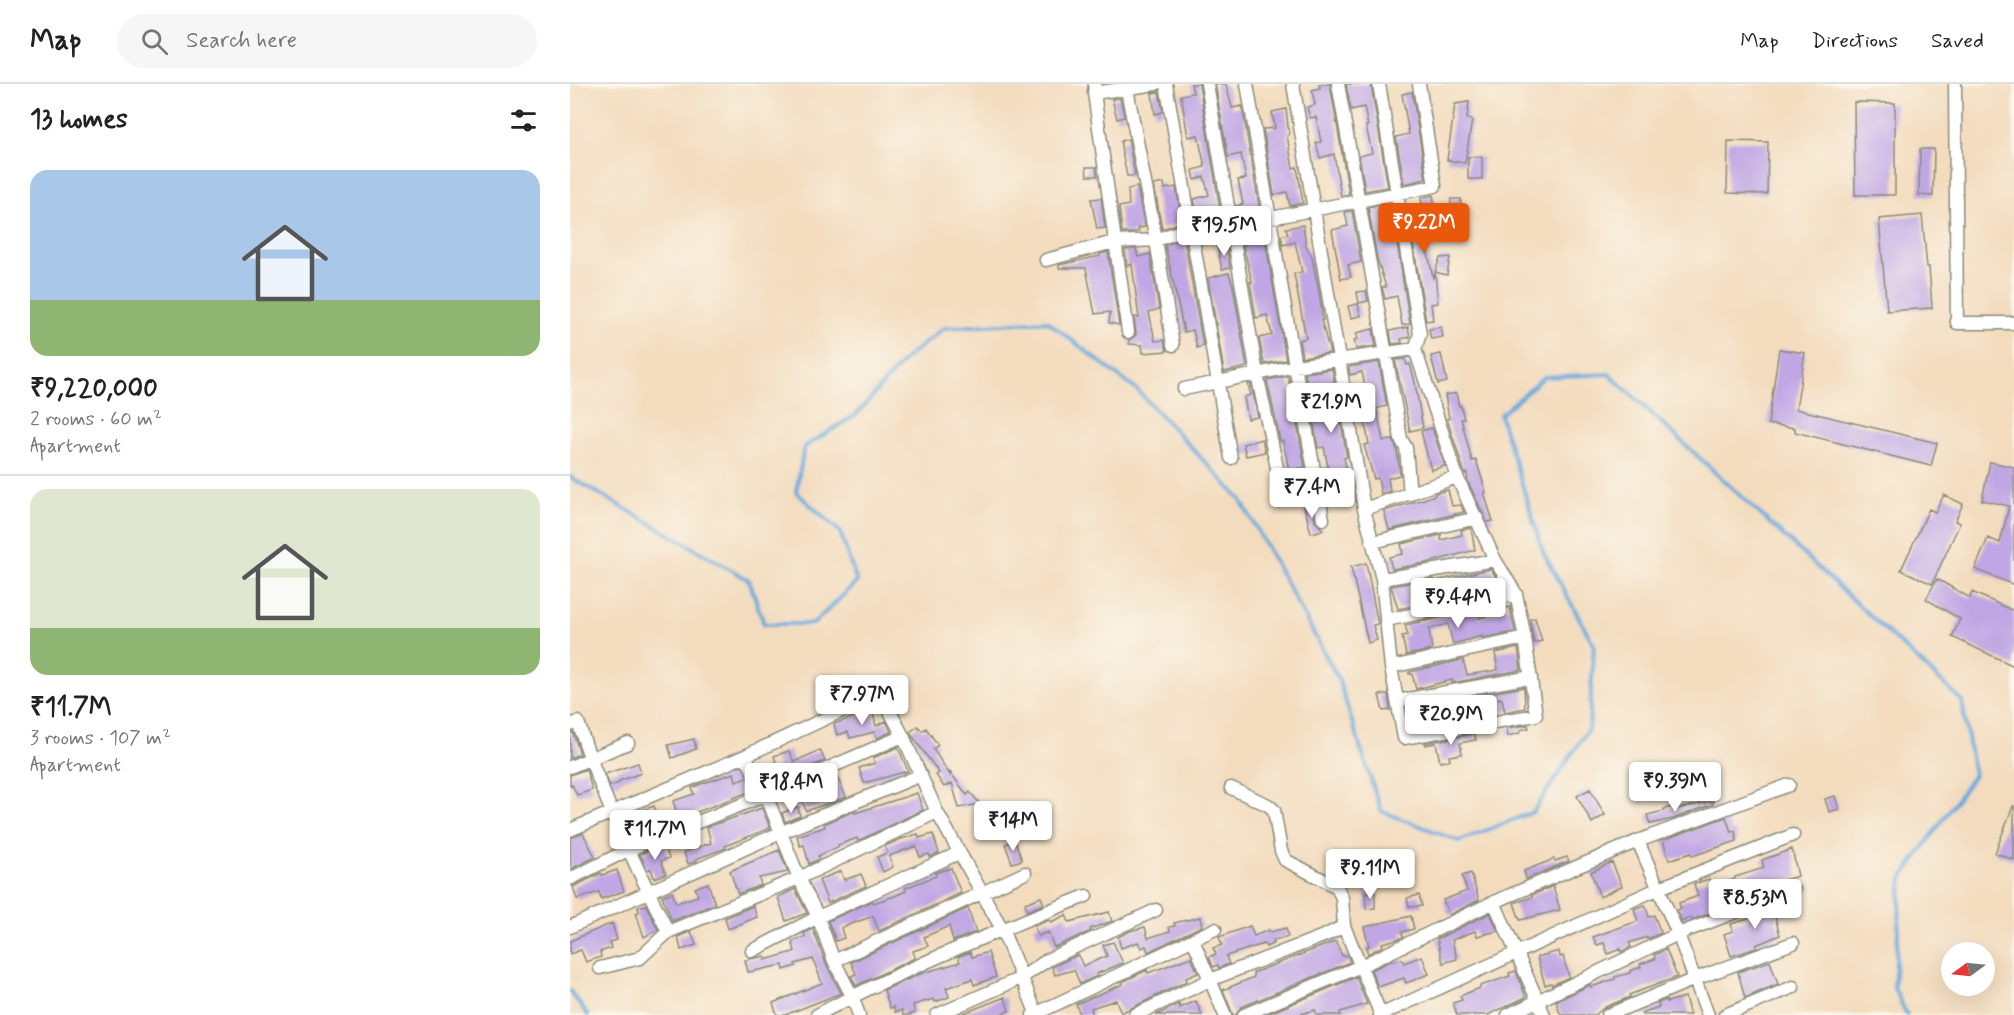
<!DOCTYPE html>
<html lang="en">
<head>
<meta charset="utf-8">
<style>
  body { margin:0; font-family:Mynerve,sans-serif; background:#f6f6f6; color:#222; height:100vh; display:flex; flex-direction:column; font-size:22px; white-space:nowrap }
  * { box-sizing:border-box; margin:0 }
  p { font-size:20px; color:#767676 }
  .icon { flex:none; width:33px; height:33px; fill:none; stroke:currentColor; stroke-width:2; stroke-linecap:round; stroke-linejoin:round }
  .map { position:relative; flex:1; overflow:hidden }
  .details { display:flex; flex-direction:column; background:#fff; width:570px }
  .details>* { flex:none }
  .needle { width:39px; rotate:255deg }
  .buttons { position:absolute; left:1371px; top:858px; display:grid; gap:12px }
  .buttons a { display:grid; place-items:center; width:54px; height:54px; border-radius:50%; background:#fff; box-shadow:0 6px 24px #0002; font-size:30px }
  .price { position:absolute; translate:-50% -51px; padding:0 14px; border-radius:6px; background:#fff; color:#222; font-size:20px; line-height:39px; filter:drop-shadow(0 2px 3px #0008) }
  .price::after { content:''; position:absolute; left:50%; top:36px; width:18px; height:14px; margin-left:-9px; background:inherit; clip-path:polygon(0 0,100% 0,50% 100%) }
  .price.selected { background:#ea580c; color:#fff }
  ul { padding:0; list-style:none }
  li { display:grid; align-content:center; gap:12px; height:318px; padding:0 30px }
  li+li { border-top:2px solid #e0e0e0 }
  li span { display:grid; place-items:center; height:186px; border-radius:18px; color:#555 }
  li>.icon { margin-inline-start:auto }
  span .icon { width:108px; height:108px; fill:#fffc; stroke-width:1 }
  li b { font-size:26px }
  h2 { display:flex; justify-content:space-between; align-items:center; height:72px; padding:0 30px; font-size:26px }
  header { display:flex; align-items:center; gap:36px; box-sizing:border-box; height:84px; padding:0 30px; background:#fff; border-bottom:2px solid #e0e0e0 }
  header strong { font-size:28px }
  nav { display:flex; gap:33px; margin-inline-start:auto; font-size:21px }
  .search { width:420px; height:54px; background:#f6f6f6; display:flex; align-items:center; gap:15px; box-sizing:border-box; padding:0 21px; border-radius:33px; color:#767676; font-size:22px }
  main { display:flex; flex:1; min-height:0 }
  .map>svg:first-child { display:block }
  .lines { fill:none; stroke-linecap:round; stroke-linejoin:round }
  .stream { stroke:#68a8db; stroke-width:4 }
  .building { fill:#c0a6e4 }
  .minor-casing { stroke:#898c79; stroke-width:15 }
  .minor { stroke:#fff; stroke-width:12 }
</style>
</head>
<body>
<header>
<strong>Map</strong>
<div class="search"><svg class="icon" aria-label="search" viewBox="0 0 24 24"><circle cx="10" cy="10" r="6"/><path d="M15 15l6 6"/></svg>Search here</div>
<nav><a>Map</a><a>Directions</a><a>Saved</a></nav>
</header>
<main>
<section class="details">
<h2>13 homes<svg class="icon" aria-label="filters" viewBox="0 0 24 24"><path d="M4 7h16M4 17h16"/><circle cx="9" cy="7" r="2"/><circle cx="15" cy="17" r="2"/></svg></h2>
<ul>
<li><span style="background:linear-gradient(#a9c7e8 70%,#8fb573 0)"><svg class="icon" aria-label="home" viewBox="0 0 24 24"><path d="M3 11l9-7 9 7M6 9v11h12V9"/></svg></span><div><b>₹9,220,000</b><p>2 rooms · 60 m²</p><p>Apartment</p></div></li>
<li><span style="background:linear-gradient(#dfe7d0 75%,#8fb573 0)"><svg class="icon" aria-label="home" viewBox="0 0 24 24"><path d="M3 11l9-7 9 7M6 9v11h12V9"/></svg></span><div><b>₹11.7M</b><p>3 rooms · 107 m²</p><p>Apartment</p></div></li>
</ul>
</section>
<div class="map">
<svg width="1444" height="931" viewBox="0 0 1444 931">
  <rect width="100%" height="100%" fill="#fbf7ec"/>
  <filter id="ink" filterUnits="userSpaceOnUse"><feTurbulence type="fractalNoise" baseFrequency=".0167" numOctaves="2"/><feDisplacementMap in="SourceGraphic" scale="12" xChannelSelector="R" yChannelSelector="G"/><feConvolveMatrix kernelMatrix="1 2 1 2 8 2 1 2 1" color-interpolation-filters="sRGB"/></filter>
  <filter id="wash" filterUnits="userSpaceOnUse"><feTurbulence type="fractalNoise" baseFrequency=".008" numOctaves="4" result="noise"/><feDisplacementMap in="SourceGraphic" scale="24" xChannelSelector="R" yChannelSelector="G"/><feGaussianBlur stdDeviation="1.35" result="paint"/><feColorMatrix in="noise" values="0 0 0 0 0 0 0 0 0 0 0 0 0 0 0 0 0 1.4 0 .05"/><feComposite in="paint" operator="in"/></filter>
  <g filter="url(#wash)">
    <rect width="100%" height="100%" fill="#f3dcbe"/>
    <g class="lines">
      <path class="stream" d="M 0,393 L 179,496 L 194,540 L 243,540 L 287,498 L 270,448 L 226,408 L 234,363 L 287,330 L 335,275 L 374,244 L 477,237 L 568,307 L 671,416 L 768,594 L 811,727 L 889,757 L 963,728 L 1019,644 L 1024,561 L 974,470 L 930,331 L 974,293 L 1039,290 L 1392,617 L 1404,691 L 1332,794 L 1324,904 L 1337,931
        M 0,907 L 18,931"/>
    </g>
    <g id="blocks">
      <path class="building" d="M 621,0 L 629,0 L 651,131 L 628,134 L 624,115 L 639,111 L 634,93 L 625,96 L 623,86 L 635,83 L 628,51 L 618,53 L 611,11 L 623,9 Z
        M 645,0 L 656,0 L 662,24 L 672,22 L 690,127 L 668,129 L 666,122 L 673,120 L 668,96 L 676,95 L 671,70 L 658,73 Z
        M 749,0 L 760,0 L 779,110 L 771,112 L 764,70 L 750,74 L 746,59 L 751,58 L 746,33 L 740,34 L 737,23 L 745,21 L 742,6 L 750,4 Z
        M 776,0 L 801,0 L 818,103 L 795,107 L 789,72 L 802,69 L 796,42 L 798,42 L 794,23 L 781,26 Z
        M 589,8 L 593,28 L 585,30 L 582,9 Z
        M 842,8 L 856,95 L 834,100 L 826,53 L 839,50 L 832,10 Z
        M 550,14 L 554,33 L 547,35 L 542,15 Z
        M 899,18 L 897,35 L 902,36 L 895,79 L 877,76 L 885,20 Z
        M 1284,18 L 1325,19 L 1325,111 L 1285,111 Z
        M 716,25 L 719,51 L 717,52 L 723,84 L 727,83 L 733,119 L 720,122 L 717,108 L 704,111 L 693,45 L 705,44 L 702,28 Z
        M 558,55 L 565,92 L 557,92 L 551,63 L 551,57 Z
        M 1158,57 L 1198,58 L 1197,110 L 1157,109 Z
        M 1350,65 L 1364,65 L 1363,112 L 1349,111 Z
        M 898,73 L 912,73 L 912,95 L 898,95 Z
        M 516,83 L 526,83 L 527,92 L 517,92 Z
        M 594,99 L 595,105 L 606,103 L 612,138 L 592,145 L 584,101 Z
        M 567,103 L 575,143 L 568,144 L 569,147 L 562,149 L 552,149 L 549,123 L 559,121 L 558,105 Z
        M 863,111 L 867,135 L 852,139 L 863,194 L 865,189 L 868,219 L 861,220 L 863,236 L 856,237 L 838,129 L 853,126 L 851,114 Z
        M 531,114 L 535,144 L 527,145 L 521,115 Z
        M 881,115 L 891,115 L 890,127 L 880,126 Z
        M 809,121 L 810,124 L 821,122 L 840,240 L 832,241 L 827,212 L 815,215 L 812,203 L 816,203 L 807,174 L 798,123 Z
        M 782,127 L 791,178 L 778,181 L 781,193 L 771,195 L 762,146 L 778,142 L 775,128 Z
        M 1352,131 L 1357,183 L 1359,183 L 1362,224 L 1317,227 L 1309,135 Z
        M 733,141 L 736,162 L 742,173 L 749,208 L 753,236 L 751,236 L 760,269 L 732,273 L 729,256 L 736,254 L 724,190 L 732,188 L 725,158 L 713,161 L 711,152 L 718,150 L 716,144 Z
        M 693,143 L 716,276 L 694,280 L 689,254 L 702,251 L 697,231 L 686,234 L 680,198 L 682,198 L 673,161 L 686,155 L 684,144 Z
        M 614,154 L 633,262 L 627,264 L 623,246 L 614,248 L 596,165 L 595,161 Z
        M 656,160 L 660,184 L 652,186 L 647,162 Z
        M 566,165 L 568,173 L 580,170 L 589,225 L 579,228 L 585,257 L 594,256 L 597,267 L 573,269 L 572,261 L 559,260 L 559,256 L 566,251 L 564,233 L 569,234 L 562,180 L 557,182 L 555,166 Z
        M 538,168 L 549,241 L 539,239 L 540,228 L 525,230 L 516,184 L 489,184 L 489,181 L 530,172 L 530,170 Z
        M 880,173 L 877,191 L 865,188 L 870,174 Z
        M 659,189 L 663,202 L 677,283 L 654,288 L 638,194 Z
        M 796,207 L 798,217 L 789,219 L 787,208 Z
        M 788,220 L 791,232 L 781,234 L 778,222 Z
        M 838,243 L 840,253 L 831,255 L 832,259 L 822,260 L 820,247 Z
        M 871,243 L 873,253 L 861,255 L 859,245 Z
        M 803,245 L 806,262 L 786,265 L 784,256 L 788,255 L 786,249 Z
        M 1209,265 L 1235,269 L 1226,325 L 1367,359 L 1361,382 L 1225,348 L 1225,344 L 1198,340 Z
        M 871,270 L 877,298 L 868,300 L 861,272 Z
        M 835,275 L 837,281 L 840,280 L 844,294 L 853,344 L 840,347 L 825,276 Z
        M 809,278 L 817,322 L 800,326 L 792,288 L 780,291 L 779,283 Z
        M 762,285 L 777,373 L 774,374 L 783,414 L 772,417 L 770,410 L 760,413 L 752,384 L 758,383 L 754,363 L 748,364 L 742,330 L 756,327 L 752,305 L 738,308 L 735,289 Z
        M 718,292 L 735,383 L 719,386 L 713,357 L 710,357 L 697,296 Z
        M 678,300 L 681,300 L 688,333 L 678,335 L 674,313 L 681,311 Z
        M 886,309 L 889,322 L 891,322 L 894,335 L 891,335 L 902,377 L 906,376 L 916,408 L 914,409 L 923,437 L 917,438 L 898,398 L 897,389 L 895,390 L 877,335 L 879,334 L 875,311 Z
        M 807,326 L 813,357 L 823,356 L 827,366 L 830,391 L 818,394 L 820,407 L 811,410 L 808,394 L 804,395 L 794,361 L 799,360 L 793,329 Z
        M 862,344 L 875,382 L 861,386 L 851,347 Z
        M 692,355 L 695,368 L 676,372 L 673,360 Z
        M 1420,378 L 1444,383 L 1444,501 L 1405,485 L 1418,454 L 1430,459 L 1439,422 L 1412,416 Z
        M 878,406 L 882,422 L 891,421 L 894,428 L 819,446 L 814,427 L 854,415 L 865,411 L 865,409 Z
        M 1374,411 L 1393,420 L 1385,437 L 1390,439 L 1362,500 L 1331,486 L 1359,425 L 1365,428 Z
        M 742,419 L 745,437 L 753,446 L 741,449 L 734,422 Z
        M 901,444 L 905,466 L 861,478 L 822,485 L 819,473 L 833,470 L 831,460 L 871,451 L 871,456 L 892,451 L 891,446 Z
        M 796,479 L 808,540 L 803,541 L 807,556 L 798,559 L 781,483 Z
        M 921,485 L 928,496 L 925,497 L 927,505 L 828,525 L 821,502 L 864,495 L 865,497 Z
        M 1367,495 L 1400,514 L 1402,508 L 1444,527 L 1444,582 L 1382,553 L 1390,535 L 1356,515 Z
        M 940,523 L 945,548 L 912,554 L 912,552 L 883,560 L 878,540 L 859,545 L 862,566 L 836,571 L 832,552 L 838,551 L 835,541 L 907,526 L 909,534 L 930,529 L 929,526 Z
        M 965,534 L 972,557 L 964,559 L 960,535 Z
        M 948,564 L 951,586 L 882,599 L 882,596 L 846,605 L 842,590 L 839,590 L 839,588 L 893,576 L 897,591 L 928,586 L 925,569 Z
        M 954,603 L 955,624 L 935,628 L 932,615 L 930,614 L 901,619 L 904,633 L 852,642 L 850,633 L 880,625 L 879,619 L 886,617 L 886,615 Z
        M 818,610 L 820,626 L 813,627 L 809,611 Z
        M 295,629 L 295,631 L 303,629 L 306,642 L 316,637 L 321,648 L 307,654 L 305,648 L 280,654 L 278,648 L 267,651 L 264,640 Z
        M 958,641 L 959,644 L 950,646 L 950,649 L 938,652 L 937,644 Z
        M 348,642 L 352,647 L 356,644 L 368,661 L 363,665 L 380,691 L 380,688 L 397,711 L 400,708 L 410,720 L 389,724 L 382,699 L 374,703 L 366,691 L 369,689 L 343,653 L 340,648 Z
        M 0,649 L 3,649 L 10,670 L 0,674 Z
        M 904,650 L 906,656 L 890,659 L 892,670 L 879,672 L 880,676 L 870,678 L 866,659 L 856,661 L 855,659 Z
        M 124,655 L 126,665 L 102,674 L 98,661 Z
        M 328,663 L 338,687 L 294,699 L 289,684 L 305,679 L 303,674 Z
        M 250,666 L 255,677 L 216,691 L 213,685 L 209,687 L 204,672 L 219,667 L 224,678 Z
        M 68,679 L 71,689 L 49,697 L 49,699 L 40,702 L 35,690 Z
        M 16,685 L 22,706 L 7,711 L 2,701 L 0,702 L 0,691 Z
        M 164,689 L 166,697 L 177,693 L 184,706 L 109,735 L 103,717 L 124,710 L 122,704 L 131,700 Z
        M 266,690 L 276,713 L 236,727 L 229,708 L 246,702 L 245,699 Z
        M 1020,705 L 1035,731 L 1022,739 L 1007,712 Z
        M 347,709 L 353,726 L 288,757 L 287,754 L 268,761 L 268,763 L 248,772 L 249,775 L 239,780 L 234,761 L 230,762 L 227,752 L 255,743 L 254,740 L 284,727 L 285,729 Z
        M 1265,712 L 1269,725 L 1259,728 L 1255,715 Z
        M 1143,717 L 1143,720 L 1103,735 L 1080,740 L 1077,731 L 1094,727 L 1094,725 L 1107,722 L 1107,725 Z
        M 84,722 L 92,743 L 71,752 L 67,739 L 59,742 L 55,732 Z
        M 1443,722 L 1444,722 L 1444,776 L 1425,769 Z
        M 228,723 L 230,732 L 215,738 L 212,729 Z
        M 192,724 L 200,744 L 155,762 L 156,764 L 126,775 L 127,777 L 118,780 L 114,768 L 141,759 L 137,743 Z
        M 1156,733 L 1161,748 L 1165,747 L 1167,757 L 1122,772 L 1121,769 L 1099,776 L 1093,756 Z
        M 13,749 L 25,773 L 1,785 L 0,754 Z
        M 348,750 L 349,754 L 363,750 L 369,769 L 360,773 L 359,770 L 350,773 L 346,762 L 319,772 L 323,783 L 313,788 L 307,773 L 317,769 L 315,762 L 331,755 Z
        M 445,757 L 452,776 L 442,779 L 435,760 Z
        M 94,761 L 99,774 L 91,777 L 96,790 L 84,794 L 81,785 L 77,786 L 70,770 Z
        M 1222,765 L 1228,792 L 1189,803 L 1190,805 L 1161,813 L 1162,815 L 1147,819 L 1149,826 L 1122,836 L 1121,833 L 1112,838 L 1107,826 L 1111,825 L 1109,819 L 1128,812 L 1124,800 L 1139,795 L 1142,803 L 1165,795 L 1165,793 L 1194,784 L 1192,776 Z
        M 209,766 L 218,788 L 189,794 L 191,801 L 168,810 L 160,787 Z
        M 997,773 L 999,777 L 956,795 L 954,787 L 984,775 L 985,777 Z
        M 1042,778 L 1052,802 L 1030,813 L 1021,788 Z
        M 381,784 L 391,809 L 309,847 L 303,832 L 273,843 L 271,844 L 274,854 L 266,857 L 258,837 L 302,817 L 304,819 L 325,812 L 336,807 L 335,804 L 366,792 L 365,789 Z
        M 47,786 L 54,807 L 31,815 L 29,808 L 7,815 L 3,803 L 31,789 L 32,791 Z
        M 271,787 L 274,796 L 291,790 L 296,802 L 258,819 L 249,796 Z
        M 901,789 L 909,816 L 879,831 L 873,816 L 897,807 L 892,792 Z
        M 138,799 L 145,820 L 102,837 L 92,812 L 102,808 L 106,819 L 128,812 L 125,804 Z
        M 983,802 L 990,826 L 950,836 L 944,819 L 962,813 L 962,811 Z
        M 225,805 L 237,829 L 216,837 L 208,813 Z
        M 805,808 L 805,824 L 796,825 L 795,809 Z
        M 849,811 L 852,822 L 839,823 L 837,814 Z
        M 471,813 L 474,820 L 457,827 L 455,819 Z
        M 1217,818 L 1219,830 L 1205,833 L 1210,851 L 1186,861 L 1187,864 L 1161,872 L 1154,850 L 1163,847 L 1161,840 L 1178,835 L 1177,833 Z
        M 76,821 L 88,846 L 74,853 L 66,829 L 69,828 L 68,823 Z
        M 1075,821 L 1079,833 L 1084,831 L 1091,849 L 1077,855 L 1077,853 L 1059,859 L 1061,863 L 1051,868 L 1050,865 L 1038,870 L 1034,859 L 1027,861 L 1023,853 L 1068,837 L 1064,825 Z
        M 183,822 L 187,833 L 158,845 L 155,834 Z
        M 398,824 L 406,848 L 383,857 L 379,842 L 354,853 L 358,862 L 343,867 L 345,874 L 286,902 L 281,892 L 286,890 L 281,878 Z
        M 539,828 L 542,837 L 520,845 L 521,847 L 484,863 L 478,848 L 468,852 L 464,842 L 479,836 L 481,838 L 496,831 L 499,838 Z
        M 920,829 L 928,847 L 907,852 L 905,847 L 882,856 L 887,875 L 873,879 L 867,855 Z
        M 841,832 L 844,845 L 832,848 L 833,853 L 831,854 L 812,859 L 813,862 L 798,870 L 796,863 L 799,862 L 794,843 Z
        M 630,833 L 632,842 L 578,868 L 576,862 L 571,864 L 568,858 L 551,864 L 548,853 L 560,847 L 575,843 L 578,854 L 600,847 L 599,843 L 605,842 L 604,839 Z
        M 42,839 L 47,856 L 39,858 L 41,864 L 30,868 L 31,873 L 16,878 L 11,866 L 0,870 L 0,857 Z
        M 680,842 L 684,852 L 699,846 L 700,848 L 716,844 L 718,853 L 703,856 L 704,859 L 696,863 L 694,860 L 656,872 L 659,880 L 649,884 L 648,881 L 643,883 L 639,873 L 646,870 L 643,864 L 652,861 L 649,853 Z
        M 243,845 L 256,880 L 271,909 L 215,931 L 207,931 L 203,919 L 252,899 L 243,875 L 225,880 L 226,882 L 214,886 L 213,881 L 178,888 L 175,876 L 195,872 L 195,876 L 223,868 L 225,867 L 222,857 L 235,853 L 234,849 Z
        M 121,847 L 126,861 L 111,866 L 108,853 Z
        M 766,857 L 772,872 L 777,871 L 780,878 L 671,923 L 666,931 L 663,931 L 653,906 L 684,893 L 683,889 Z
        M 543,858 L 553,879 L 526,890 L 527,892 L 510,900 L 504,886 L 485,891 L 482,883 L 508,871 L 513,882 L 537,872 L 533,861 Z
        M 1096,865 L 1107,893 L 1059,911 L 1060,913 L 1035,923 L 1025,931 L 992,931 L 989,927 L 986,917 L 1020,901 L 1021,903 L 1045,895 L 1045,893 L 1060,889 L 1060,887 L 1071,883 L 1070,880 L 1085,875 L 1084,871 Z
        M 989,867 L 990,873 L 993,872 L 999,893 L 982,901 L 981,899 L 975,901 L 967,873 Z
        M 400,868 L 402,873 L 418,868 L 426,893 L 404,901 L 402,895 L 376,904 L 379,913 L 365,918 L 364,915 L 343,921 L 345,929 L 339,931 L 333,931 L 332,926 L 325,928 L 324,923 L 320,924 L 314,906 L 350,890 L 390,878 L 388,873 Z
        M 852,872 L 859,890 L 836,899 L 834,894 L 808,903 L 801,886 L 818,878 L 832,875 L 834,879 Z
        M 621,873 L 628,889 L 616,894 L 617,897 L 551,929 L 546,916 L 521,924 L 523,931 L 510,931 L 506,920 L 553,900 L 552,898 L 577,886 L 578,889 Z
        M 1200,877 L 1208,900 L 1175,914 L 1168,888 Z
        M 946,887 L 956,913 L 918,931 L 887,931 L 883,919 L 892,916 L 890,912 L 910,904 L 910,902 L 940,892 L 939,889 Z
        M 786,893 L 797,920 L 770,928 L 771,931 L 747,931 L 745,926 L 727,931 L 695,931 Z
        M 435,913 L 439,927 L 433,929 L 434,931 L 389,931 Z
        M 1115,913 L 1120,931 L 1072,931 L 1071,929 L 1089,923 L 1088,919 L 1096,916 L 1097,918 Z
        M 626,917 L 632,931 L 586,931 L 609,920 L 610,924 Z"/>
    </g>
  </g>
  <g filter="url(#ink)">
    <use href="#blocks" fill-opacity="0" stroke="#898c79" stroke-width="1.5"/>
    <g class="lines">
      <g class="minor-casing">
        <path id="minor" d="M 525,0 L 524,9 L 558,248
          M 596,0 L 661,374
          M 637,0 L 687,290 L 713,412
          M 677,0 L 725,282 L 753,435
          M 723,0 L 794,425 L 812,495 L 821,583 L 834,654 L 966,631 L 955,554 L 946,510 L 925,476 L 887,393 L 845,265 L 850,250 L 809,0
          M 768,0 L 831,355 L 836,364 L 840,410
          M 1385,0 L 1387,239 L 1444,239
          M 557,5 L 586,156 L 603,261
          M 524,9 L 586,0
          M 476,176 L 544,158 L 586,156 L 622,143 L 701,134 L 865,102 L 849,0
          M 614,305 L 725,282 L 845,265
          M 794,425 L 887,393
          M 803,458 L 907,434
          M 812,495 L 925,476
          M 816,536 L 946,510
          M 821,583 L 955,554
          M 827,617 L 961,593
          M 0,641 L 8,638 C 31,711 65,780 98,848
          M 175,672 L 196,711 L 229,794 L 248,833 L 264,877 L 282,912 L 289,931
          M 0,683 L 58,659
          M 661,704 L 698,721 L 704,726 L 711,767 L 715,776 L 767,803 L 772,814 L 774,842
          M 0,746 L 175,672 L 310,609 L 333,652 L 367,728 L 432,845 L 467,931
          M 1068,757 L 1108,850 L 1138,931
          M 0,795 L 60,765 L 196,711 L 333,652
          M 924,818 L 974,931
          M 0,843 L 212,748 L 351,691
          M 623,856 L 655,931
          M 182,867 L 248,833 L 389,769
          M 264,877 L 455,789
          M 30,884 L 70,874 L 98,848 L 229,794 L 367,728
          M 247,931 C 333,885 425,848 516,812
          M 367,931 L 451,894 L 479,875 L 586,826
          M 463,931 L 645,845
          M 565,931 L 640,896 L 756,851 L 774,842 L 811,931
          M 674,931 L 791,882 L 924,818 L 1068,757 L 1219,701
          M 810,931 L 1087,805 L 1223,751
          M 938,931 L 1108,850 L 1224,806
          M 1038,931 L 1125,895 L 1223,859
          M 1155,931 L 1223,903"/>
      </g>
      <use href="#minor" class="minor"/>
    </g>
  </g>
</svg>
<div class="buttons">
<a><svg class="needle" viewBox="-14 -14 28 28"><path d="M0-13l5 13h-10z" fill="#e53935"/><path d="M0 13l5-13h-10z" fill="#767676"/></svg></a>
</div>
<b class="price selected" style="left:854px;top:170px">₹9.22M</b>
<b class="price" style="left:654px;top:173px">₹19.5M</b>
<b class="price" style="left:761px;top:350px">₹21.9M</b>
<b class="price" style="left:742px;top:435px">₹7.4M</b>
<b class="price" style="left:888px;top:545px">₹9.44M</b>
<b class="price" style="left:292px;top:642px">₹7.97M</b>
<b class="price" style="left:881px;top:662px">₹20.9M</b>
<b class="price" style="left:1105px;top:729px">₹9.39M</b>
<b class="price" style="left:221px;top:730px">₹18.4M</b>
<b class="price" style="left:443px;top:768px">₹14M</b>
<b class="price" style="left:85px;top:777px">₹11.7M</b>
<b class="price" style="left:800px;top:816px">₹9.11M</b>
<b class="price" style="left:1185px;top:846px">₹8.53M</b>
</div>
</main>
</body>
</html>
